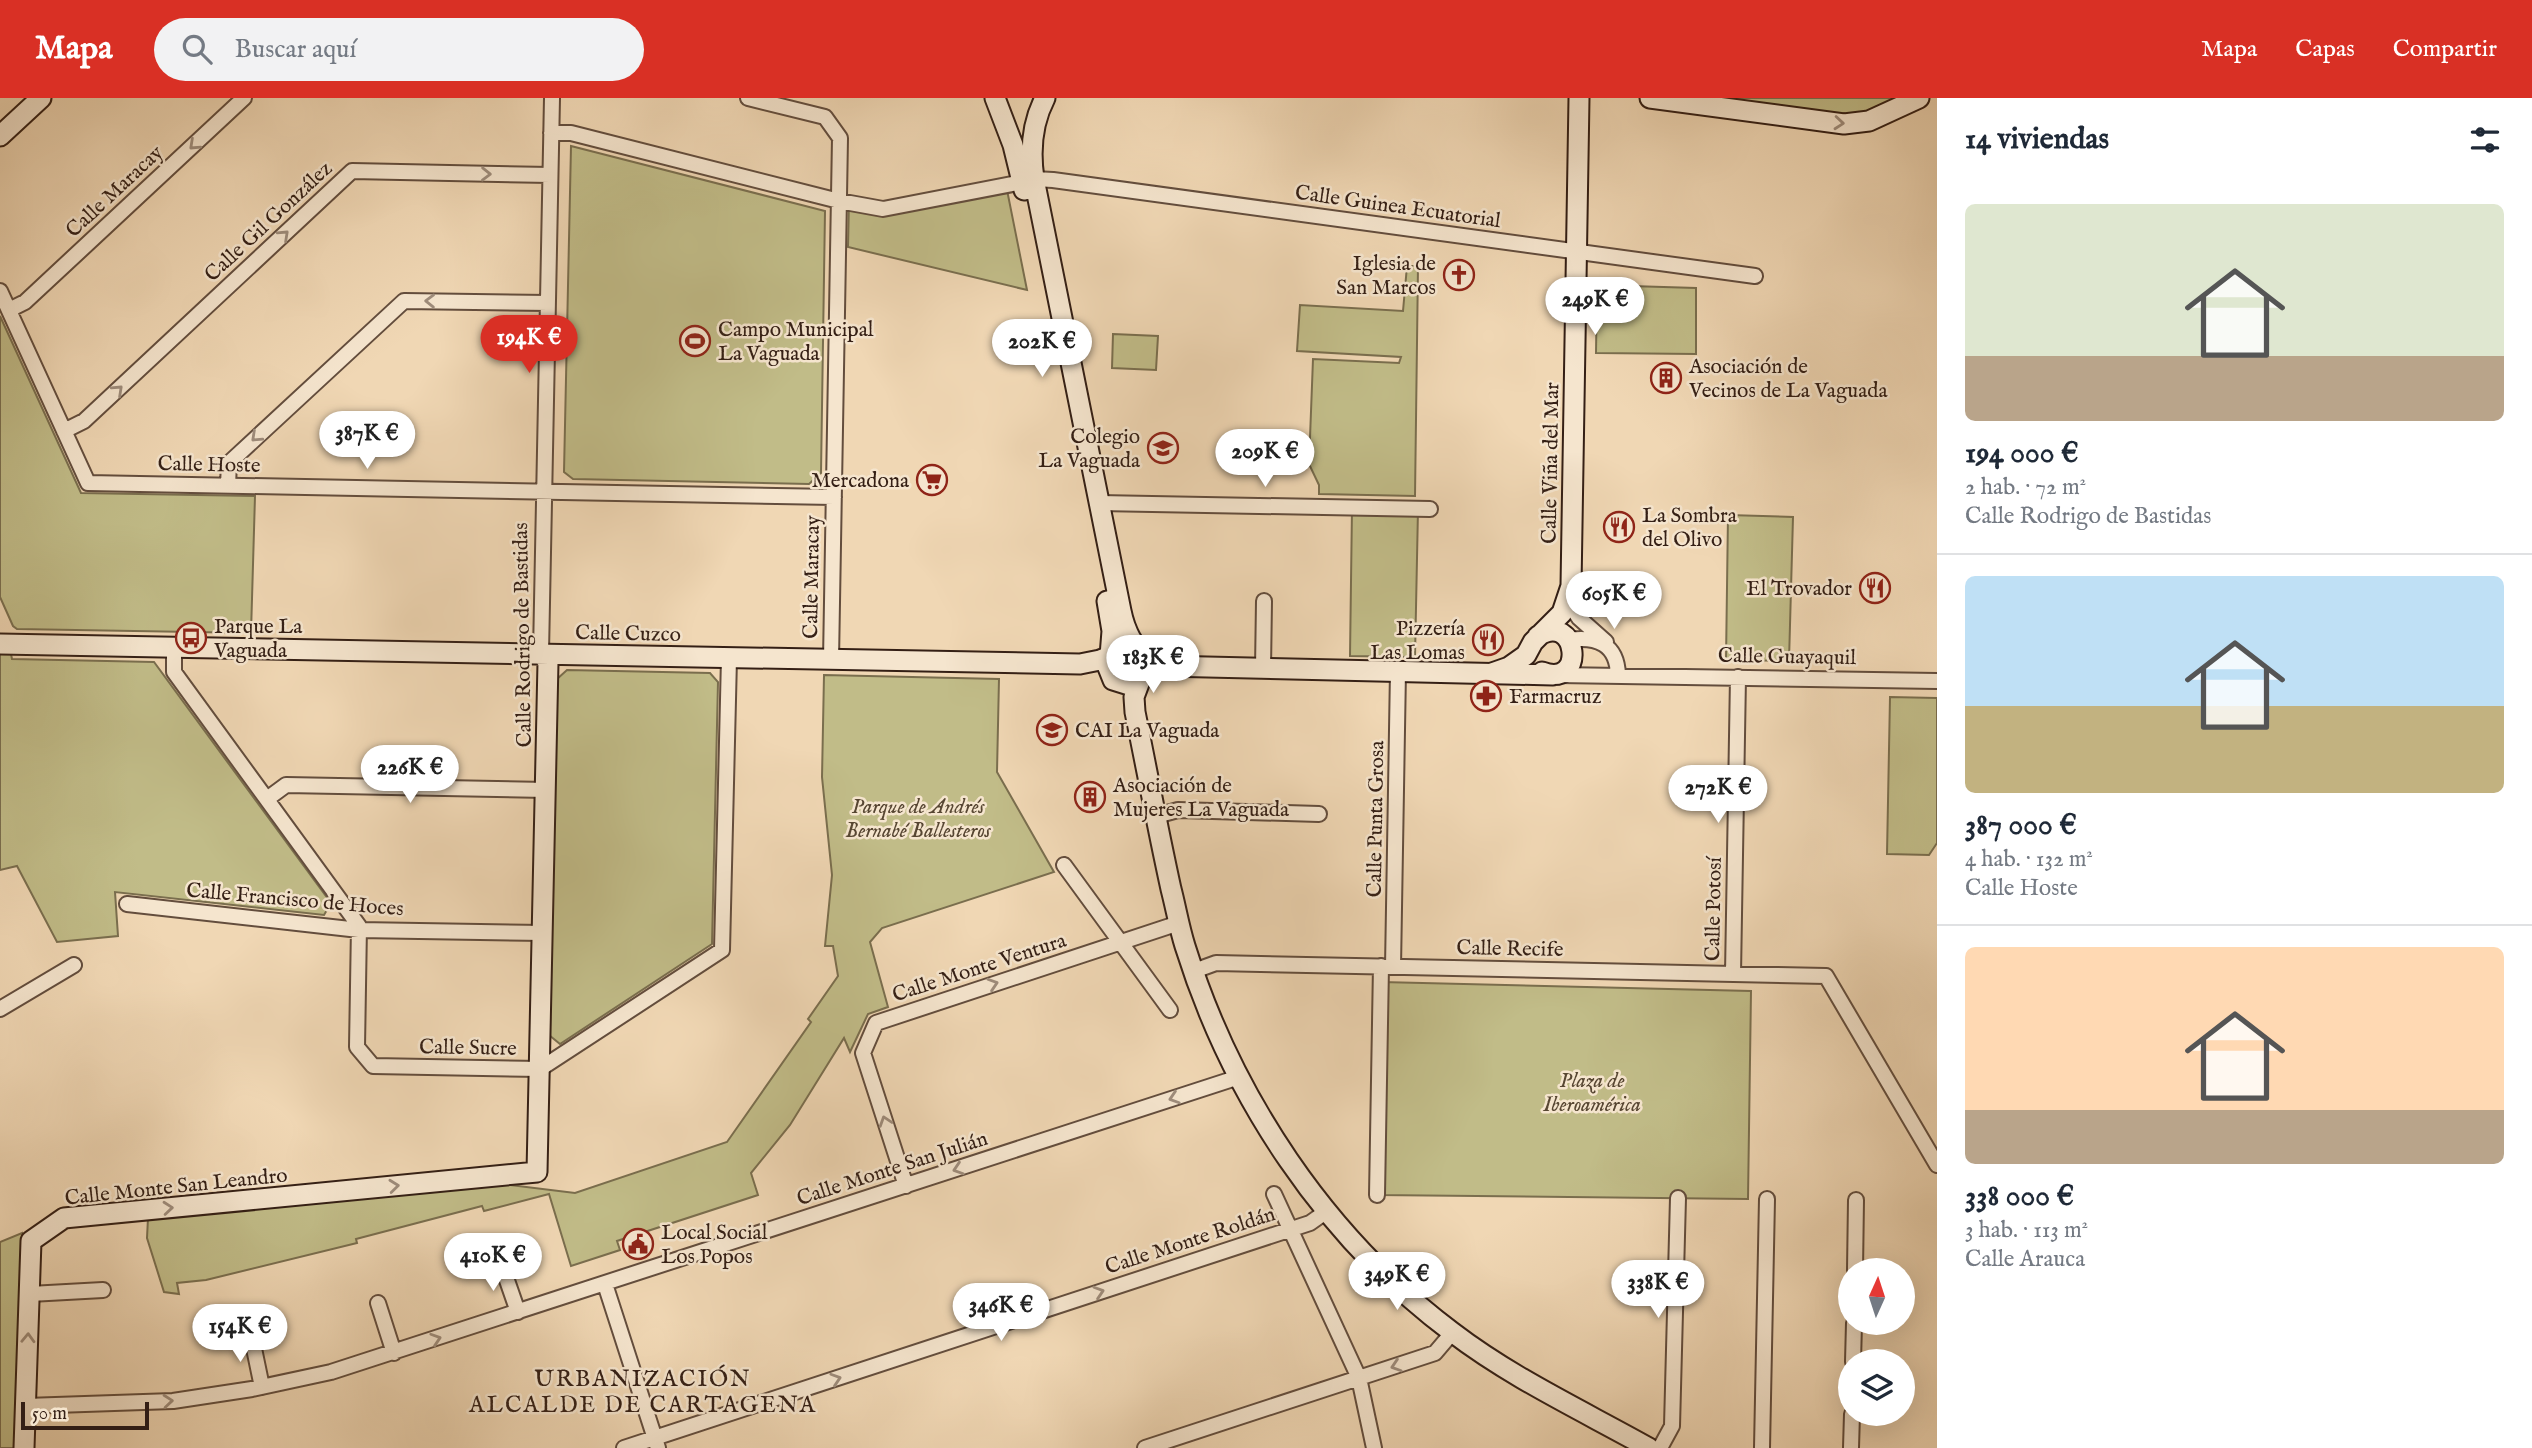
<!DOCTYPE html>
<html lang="es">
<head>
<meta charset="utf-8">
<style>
  body { margin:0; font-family:"IM FELL English",serif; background:#f2f2f3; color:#1f2937; height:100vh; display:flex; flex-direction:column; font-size:26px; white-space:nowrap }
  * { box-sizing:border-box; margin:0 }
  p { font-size:23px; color:#747a83 }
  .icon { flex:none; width:38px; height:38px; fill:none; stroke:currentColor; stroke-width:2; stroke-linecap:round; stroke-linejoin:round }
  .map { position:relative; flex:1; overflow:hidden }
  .panel { display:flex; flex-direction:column; background:#fff; width:595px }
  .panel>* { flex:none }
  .needle { width:46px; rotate:3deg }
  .buttons { position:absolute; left:1838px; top:1160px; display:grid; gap:14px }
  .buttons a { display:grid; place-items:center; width:77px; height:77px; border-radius:50%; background:#fff; box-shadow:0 7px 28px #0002; font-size:35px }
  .scale { position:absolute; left:21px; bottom:18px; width:128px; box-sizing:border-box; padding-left:7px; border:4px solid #341f15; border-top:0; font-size:19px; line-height:24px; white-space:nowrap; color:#341f15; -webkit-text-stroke:5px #f5e5ce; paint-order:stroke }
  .price { position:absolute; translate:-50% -60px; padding:0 16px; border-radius:24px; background:#fff; color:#222; font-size:23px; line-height:46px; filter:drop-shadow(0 2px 4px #0008) }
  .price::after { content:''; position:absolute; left:50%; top:42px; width:21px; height:16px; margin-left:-10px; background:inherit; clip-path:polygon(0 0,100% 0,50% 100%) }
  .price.current { background:#d93025; color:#fff }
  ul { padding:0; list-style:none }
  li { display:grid; align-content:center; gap:14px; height:371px; padding:0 28px }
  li+li { border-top:2px solid #e0e1e3 }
  li span { display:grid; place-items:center; height:217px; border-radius:10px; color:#555 }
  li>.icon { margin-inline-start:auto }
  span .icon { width:126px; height:126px; fill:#fffc; stroke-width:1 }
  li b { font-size:30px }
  h2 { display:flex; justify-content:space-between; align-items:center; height:84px; padding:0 28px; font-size:30px }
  header { display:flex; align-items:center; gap:42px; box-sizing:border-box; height:98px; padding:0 35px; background:#d93025; color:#fff }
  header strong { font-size:33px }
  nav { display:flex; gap:38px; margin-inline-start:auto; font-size:24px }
  .search { width:490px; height:63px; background:#f2f2f3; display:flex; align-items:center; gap:18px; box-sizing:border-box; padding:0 24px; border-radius:38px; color:#747a83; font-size:26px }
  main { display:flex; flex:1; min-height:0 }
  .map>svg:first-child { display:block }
  .green { fill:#c1bc88; stroke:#7a6e4e; stroke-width:2 }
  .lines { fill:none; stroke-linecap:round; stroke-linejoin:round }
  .street-casing { stroke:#634d3d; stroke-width:18 }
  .secondary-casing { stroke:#341f15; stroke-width:23 }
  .street { stroke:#f5e5ce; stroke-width:14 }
  .secondary { stroke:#f5e5ce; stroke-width:19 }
  .oneway { stroke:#9e8c7b }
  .labels { text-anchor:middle; stroke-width:5; stroke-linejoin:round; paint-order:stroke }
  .street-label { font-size:21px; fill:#341f15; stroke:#f5e5ce }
  .poi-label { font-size:21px; fill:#341f15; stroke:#f5e5ce; text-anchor:start }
  .park-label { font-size:21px; font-style:italic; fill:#574632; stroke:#f5e5ce }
  .neighbourhood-label { font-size:23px; letter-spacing:2px; fill:#341f15; stroke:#f5e5ce }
</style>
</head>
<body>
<header>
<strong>Mapa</strong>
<div class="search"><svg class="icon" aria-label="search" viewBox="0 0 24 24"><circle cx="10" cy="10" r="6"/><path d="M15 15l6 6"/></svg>Buscar aquí</div>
<nav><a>Mapa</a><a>Capas</a><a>Compartir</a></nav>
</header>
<main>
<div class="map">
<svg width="1937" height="1350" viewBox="0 0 1937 1350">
  <rect width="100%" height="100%" fill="#f0d7b4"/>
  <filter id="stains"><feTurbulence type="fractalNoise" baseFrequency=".00286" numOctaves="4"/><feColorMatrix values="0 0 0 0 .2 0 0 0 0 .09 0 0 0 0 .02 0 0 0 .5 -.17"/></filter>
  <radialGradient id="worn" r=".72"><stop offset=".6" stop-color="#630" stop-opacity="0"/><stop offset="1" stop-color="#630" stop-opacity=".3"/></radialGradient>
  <path class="green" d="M 1650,0 L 1919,0 L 1869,23 Z
    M 571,48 L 825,113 L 821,375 L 809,386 L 573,381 L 564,374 Z
    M 1006,87 L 1027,192 L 848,149 L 849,103 L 883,111 Z
    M 1407,168 L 1418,168 L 1415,398 L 1319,396 L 1319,387 L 1309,366 L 1313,261 L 1399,265 L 1401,259 L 1297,253 L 1300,207 L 1403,213 Z
    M 1597,187 L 1696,190 L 1696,256 L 1596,255 Z
    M 0,218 L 81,395 L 255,398 L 251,535 L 17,531 L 13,528 L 0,499 Z
    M 1113,236 L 1158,238 L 1156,272 L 1112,270 Z
    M 1352,410 L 1418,411 L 1415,559 L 1350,558 Z
    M 1728,417 L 1793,419 L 1789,563 L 1726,562 Z
    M 0,556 L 11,556 L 12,561 L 154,564 L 331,805 L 324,817 L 115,794 L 118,838 L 57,844 L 17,768 L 0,772 Z
    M 567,572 L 710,575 L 718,584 L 712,846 L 560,946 L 549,937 L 556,582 Z
    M 824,577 L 999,581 L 997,674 L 1054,774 L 882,830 L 870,844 L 888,909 L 868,916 L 850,954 L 844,940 L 790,1027 L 751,1075 L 758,1097 L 617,1143 L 620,1152 L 571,1168 L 549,1096 L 484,1113 L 482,1108 L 356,1141 L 357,1145 L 206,1182 L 177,1185 L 179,1196 L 164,1194 L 147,1140 L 148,1120 L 501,1086 L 575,1095 L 727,1044 L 811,924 L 808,921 L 838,878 L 833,848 L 825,848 L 832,777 L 822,679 Z
    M 1890,599 L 1937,600 L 1937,745 L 1929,757 L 1887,756 Z
    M 1381,884 L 1751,893 L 1748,1101 L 1377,1097 Z
    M 22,1135 L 15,1350 L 0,1350 L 0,1144 Z"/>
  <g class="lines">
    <g class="street-casing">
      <path id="street" d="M 748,0 L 825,19 L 840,40 L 831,562
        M 551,35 L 571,35 L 839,103 L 883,111 L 1023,84
        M 1034,81 L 1053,82 L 1755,178
        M 0,193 L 88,385 L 834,399
        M 9,212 L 25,204 L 244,0
        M 64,333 L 84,323 L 352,73 L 550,77
        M 228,387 L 229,365 L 404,203 L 548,205
        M 1099,405 L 1430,411
        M 1573,511 L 1579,520 L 1606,544
        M 1569,542 C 1597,538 1617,546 1618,577
        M 174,548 L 174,574 L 359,828 L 357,949 L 373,968 L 540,971 L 722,852 L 729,560
        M 541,555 L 552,0
        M 1263,570 L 1264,503
        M 1558,577 L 1937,583
        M 267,701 L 286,687 L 546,692
        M 1156,718 L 1178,712 L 1319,716
        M 1064,767 L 1170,912
        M 127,806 L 359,832 L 543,835
        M 1393,869 L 1398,573
        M 1194,873 L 1216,865 L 1826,878 L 1937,1067
        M 1733,876 L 1738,579
        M 0,911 L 74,867
        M 906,1088 L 863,955 L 876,925 L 1179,825
        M 1274,1096 L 1359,1280 L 1374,1350
        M 1377,1097 L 1381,868
        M 501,1165 L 518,1214
        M 1855,1172 L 1856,1102
        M 605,1186 L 658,1350
        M 30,1196 L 103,1192
        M 378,1205 L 394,1255
        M 251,1236 L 262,1289
        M 1853,1264 L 1854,1225
        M 26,1308 L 173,1303 L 252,1291 L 331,1274 L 1239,979
        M 624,1350 L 1310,1125 L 1327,1113
        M 1145,1350 L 1435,1255 L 1452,1235
        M 1660,1350 L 1672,1328 L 1678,1100
        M 1762,1350 L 1767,1101
        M 1851,1350 L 1852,1316"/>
    </g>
    <g class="secondary-casing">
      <path id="secondary" d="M 995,0 L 1013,47 L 1024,92
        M 1045,0 C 1032,25 1030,54 1034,81 L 1121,513 C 1123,523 1126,532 1131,541 C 1140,556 1152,566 1140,583 L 1129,587 L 1113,582 L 1107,567 L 1110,558 C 1131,537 1143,564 1164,568
        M 1650,0 L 1844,26 L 1869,23 L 1919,0
        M 0,38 L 41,0
        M 1107,503 L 1112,533 L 1110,558
        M 1538,538 C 1578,513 1587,591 1542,574
        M 0,546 L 1080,566 L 1100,562 L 1110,558
        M 1152,571 L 1164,568 L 1553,577
        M 1492,575 L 1509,569 L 1526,557 L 1533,544 L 1562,515 L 1571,488 L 1579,0
        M 1140,583 L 1134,599 L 1135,614 C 1147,673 1158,732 1171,791 C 1176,810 1179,829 1185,848 C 1232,999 1325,1139 1452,1234 C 1512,1280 1583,1313 1649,1350
        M 24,1350 L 31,1143 L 64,1120 L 537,1074 L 548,564 L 541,555"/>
    </g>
    <use href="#street" class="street"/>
    <use href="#secondary" class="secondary"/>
  </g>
  <defs><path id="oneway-chevron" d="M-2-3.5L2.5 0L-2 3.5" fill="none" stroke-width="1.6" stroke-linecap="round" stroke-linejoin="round" transform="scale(1.75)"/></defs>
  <g class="oneway">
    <use href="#oneway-chevron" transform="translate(1839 25) rotate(5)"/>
    <use href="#oneway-chevron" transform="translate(194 47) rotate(137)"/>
    <use href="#oneway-chevron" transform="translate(486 76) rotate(1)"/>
    <use href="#oneway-chevron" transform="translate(284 137) rotate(-43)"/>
    <use href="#oneway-chevron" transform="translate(430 203) rotate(-179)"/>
    <use href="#oneway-chevron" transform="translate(118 292) rotate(-43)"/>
    <use href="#oneway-chevron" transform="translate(256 339) rotate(137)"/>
    <use href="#oneway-chevron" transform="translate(993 886) rotate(-18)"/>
    <use href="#oneway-chevron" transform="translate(1174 1000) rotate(162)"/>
    <use href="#oneway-chevron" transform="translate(885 1023) rotate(-108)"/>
    <use href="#oneway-chevron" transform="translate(958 1071) rotate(162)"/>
    <use href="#oneway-chevron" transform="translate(394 1088) rotate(-6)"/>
    <use href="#oneway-chevron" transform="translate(168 1110) rotate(-5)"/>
    <use href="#oneway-chevron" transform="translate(1099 1194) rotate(-18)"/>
    <use href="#oneway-chevron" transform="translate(28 1240) rotate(-88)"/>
    <use href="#oneway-chevron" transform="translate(436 1241) rotate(-18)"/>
    <use href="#oneway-chevron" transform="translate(1396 1268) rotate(162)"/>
    <use href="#oneway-chevron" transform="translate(836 1281) rotate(-18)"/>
    <use href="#oneway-chevron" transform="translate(168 1303) rotate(-5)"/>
  </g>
  <defs>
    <g id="church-ring" transform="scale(1.575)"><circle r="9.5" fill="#f5e5ce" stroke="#8f2418" stroke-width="1.5"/><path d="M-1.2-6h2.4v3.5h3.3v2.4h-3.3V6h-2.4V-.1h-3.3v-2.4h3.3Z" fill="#8f2418"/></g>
    <g id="stadium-ring" transform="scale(1.575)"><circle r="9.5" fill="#f5e5ce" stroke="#8f2418" stroke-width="1.5"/><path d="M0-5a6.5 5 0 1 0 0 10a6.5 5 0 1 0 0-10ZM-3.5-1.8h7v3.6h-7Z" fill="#8f2418"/></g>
    <g id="building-ring" transform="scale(1.575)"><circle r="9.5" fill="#f5e5ce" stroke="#8f2418" stroke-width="1.5"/><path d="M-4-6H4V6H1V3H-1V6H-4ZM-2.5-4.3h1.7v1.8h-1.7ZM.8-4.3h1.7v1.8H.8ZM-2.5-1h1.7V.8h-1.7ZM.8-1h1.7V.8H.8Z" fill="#8f2418"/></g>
    <g id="school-ring" transform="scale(1.575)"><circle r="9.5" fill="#f5e5ce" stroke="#8f2418" stroke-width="1.5"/><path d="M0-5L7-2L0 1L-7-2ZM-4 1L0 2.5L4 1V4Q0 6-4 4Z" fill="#8f2418"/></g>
    <g id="supermarket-ring" transform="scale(1.575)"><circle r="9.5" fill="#f5e5ce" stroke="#8f2418" stroke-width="1.5"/><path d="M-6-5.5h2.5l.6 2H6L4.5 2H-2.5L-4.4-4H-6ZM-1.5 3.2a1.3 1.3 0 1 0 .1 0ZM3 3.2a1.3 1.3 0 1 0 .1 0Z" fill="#8f2418"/></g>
    <g id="restaurant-ring" transform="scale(1.575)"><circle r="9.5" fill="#f5e5ce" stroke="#8f2418" stroke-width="1.5"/><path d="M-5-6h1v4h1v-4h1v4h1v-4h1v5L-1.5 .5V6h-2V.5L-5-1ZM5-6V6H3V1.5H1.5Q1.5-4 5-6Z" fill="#8f2418"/></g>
    <g id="bus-ring" transform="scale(1.575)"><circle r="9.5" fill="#f5e5ce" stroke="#8f2418" stroke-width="1.5"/><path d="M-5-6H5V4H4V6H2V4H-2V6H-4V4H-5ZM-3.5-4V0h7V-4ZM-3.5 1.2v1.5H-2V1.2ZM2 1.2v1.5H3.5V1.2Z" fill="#8f2418"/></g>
    <g id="pharmacy-ring" transform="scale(1.575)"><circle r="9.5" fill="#f5e5ce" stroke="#8f2418" stroke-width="1.5"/><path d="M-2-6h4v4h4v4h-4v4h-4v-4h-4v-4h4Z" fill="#8f2418"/></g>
    <g id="civic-ring" transform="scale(1.575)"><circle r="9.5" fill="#f5e5ce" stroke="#8f2418" stroke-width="1.5"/><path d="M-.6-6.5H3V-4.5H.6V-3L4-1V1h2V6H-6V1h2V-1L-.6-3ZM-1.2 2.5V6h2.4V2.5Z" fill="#8f2418"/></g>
  </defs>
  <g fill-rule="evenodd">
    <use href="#church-ring" x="1459" y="177"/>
    <use href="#stadium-ring" x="695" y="243"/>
    <use href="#building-ring" x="1666" y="280"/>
    <use href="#school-ring" x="1163" y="350"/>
    <use href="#supermarket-ring" x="932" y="382"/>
    <use href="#restaurant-ring" x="1619" y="429"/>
    <use href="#restaurant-ring" x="1875" y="490"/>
    <use href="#bus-ring" x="191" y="540"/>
    <use href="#restaurant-ring" x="1488" y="542"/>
    <use href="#pharmacy-ring" x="1486" y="598"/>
    <use href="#school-ring" x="1052" y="632"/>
    <use href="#building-ring" x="1090" y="699"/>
    <use href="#civic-ring" x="638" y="1146"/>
  </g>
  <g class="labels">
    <g class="street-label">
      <text transform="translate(114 93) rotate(-43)" y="7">Calle Maracay</text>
      <text transform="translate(1398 108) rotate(8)" y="7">Calle Guinea Ecuatorial</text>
      <text transform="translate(268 123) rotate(-43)" y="7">Calle Gil González</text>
      <text transform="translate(1550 365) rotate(-89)" y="7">Calle Viña del Mar</text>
      <text transform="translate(209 366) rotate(1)" y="7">Calle Hoste</text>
      <text transform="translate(811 479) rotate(-89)" y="7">Calle Maracay</text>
      <text transform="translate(628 535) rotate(1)" y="7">Calle Cuzco</text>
      <text transform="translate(522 537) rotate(-91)" y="7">Calle Rodrigo de Bastidas</text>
      <text transform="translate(1787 558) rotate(1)" y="7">Calle Guayaquil</text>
      <text transform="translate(1375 721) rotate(-89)" y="7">Calle Punta Grosa</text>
      <text transform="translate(295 801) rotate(5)" y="7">Calle Francisco de Hoces</text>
      <text transform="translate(1713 811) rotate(-89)" y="7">Calle Potosí</text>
      <text transform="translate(1510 850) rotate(1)" y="7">Calle Recife</text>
      <text transform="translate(979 869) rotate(-18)" y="7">Calle Monte Ventura</text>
      <text transform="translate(468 949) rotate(1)" y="7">Calle Sucre</text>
      <text transform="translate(892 1070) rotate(-18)" y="7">Calle Monte San Julián</text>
      <text transform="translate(176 1088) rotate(-6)" y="7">Calle Monte San Leandro</text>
      <text transform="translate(1190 1142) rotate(-18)" y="7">Calle Monte Roldán</text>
    </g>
    <g class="poi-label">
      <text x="1436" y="172" text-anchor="end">Iglesia de<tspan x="1436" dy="24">San Marcos</tspan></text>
      <text x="718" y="238">Campo Municipal<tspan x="718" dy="24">La Vaguada</tspan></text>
      <text x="1689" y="275">Asociación de<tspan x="1689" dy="24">Vecinos de La Vaguada</tspan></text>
      <text x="1140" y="345" text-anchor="end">Colegio<tspan x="1140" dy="24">La Vaguada</tspan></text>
      <text x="909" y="389" text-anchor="end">Mercadona</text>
      <text x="1642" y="424">La Sombra<tspan x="1642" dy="24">del Olivo</tspan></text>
      <text x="1852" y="497" text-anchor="end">El Trovador</text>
      <text x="214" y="535">Parque La<tspan x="214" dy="24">Vaguada</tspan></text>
      <text x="1465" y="537" text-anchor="end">Pizzería<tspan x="1465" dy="24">Las Lomas</tspan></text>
      <text x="1509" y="605">Farmacruz</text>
      <text x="1075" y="639">CAI La Vaguada</text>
      <text x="1113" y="694">Asociación de<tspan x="1113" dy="24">Mujeres La Vaguada</tspan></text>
      <text x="661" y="1141">Local Social<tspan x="661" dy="24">Los Popos</tspan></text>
    </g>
    <g class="park-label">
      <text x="918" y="715">Parque de Andrés<tspan x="918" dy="24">Bernabé Ballesteros</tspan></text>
      <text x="1592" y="989">Plaza de<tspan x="1592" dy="24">Iberoamérica</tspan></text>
    </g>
    <g class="neighbourhood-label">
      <text x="643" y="1288">URBANIZACIÓN<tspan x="643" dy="26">ALCALDE DE CARTAGENA</tspan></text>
    </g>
  </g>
  <rect width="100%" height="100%" filter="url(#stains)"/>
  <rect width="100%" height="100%" fill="url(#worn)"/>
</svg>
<div class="buttons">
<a><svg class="needle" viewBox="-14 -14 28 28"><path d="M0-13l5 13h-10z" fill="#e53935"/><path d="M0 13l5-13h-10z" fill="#747a83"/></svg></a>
<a><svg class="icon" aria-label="layers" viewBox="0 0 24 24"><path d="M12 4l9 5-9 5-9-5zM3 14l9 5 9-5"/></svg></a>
</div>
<div class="scale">50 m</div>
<b class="price" style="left:1595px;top:239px">249K €</b>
<b class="price current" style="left:529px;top:277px">194K €</b>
<b class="price" style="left:1042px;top:281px">202K €</b>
<b class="price" style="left:367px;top:373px">387K €</b>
<b class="price" style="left:1265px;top:391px">209K €</b>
<b class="price" style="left:1614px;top:533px">605K €</b>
<b class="price" style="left:1153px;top:597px">183K €</b>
<b class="price" style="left:410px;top:707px">226K €</b>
<b class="price" style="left:1718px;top:727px">272K €</b>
<b class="price" style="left:493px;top:1195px">410K €</b>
<b class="price" style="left:1397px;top:1214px">349K €</b>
<b class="price" style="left:1658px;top:1222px">338K €</b>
<b class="price" style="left:1001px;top:1245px">346K €</b>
<b class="price" style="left:240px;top:1266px">154K €</b>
</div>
<section class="panel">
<h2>14 viviendas<svg class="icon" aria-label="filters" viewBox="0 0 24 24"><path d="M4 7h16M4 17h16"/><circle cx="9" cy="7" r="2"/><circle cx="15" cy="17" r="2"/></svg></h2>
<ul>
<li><span style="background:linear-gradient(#dfe7d0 70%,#b9a48a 0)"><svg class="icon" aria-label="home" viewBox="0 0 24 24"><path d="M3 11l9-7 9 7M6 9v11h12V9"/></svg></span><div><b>194 000 €</b><p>2 hab. · 72 m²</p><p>Calle Rodrigo de Bastidas</p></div></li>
<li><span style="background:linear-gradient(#bfe0f5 60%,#c2b280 0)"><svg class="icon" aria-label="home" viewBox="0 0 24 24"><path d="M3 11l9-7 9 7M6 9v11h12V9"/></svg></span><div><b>387 000 €</b><p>4 hab. · 132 m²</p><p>Calle Hoste</p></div></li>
<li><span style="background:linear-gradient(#ffd9b3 75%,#b9a48a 0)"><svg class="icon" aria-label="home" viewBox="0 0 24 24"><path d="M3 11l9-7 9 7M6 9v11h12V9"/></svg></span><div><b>338 000 €</b><p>3 hab. · 113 m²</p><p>Calle Arauca</p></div></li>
</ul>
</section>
</main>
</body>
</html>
